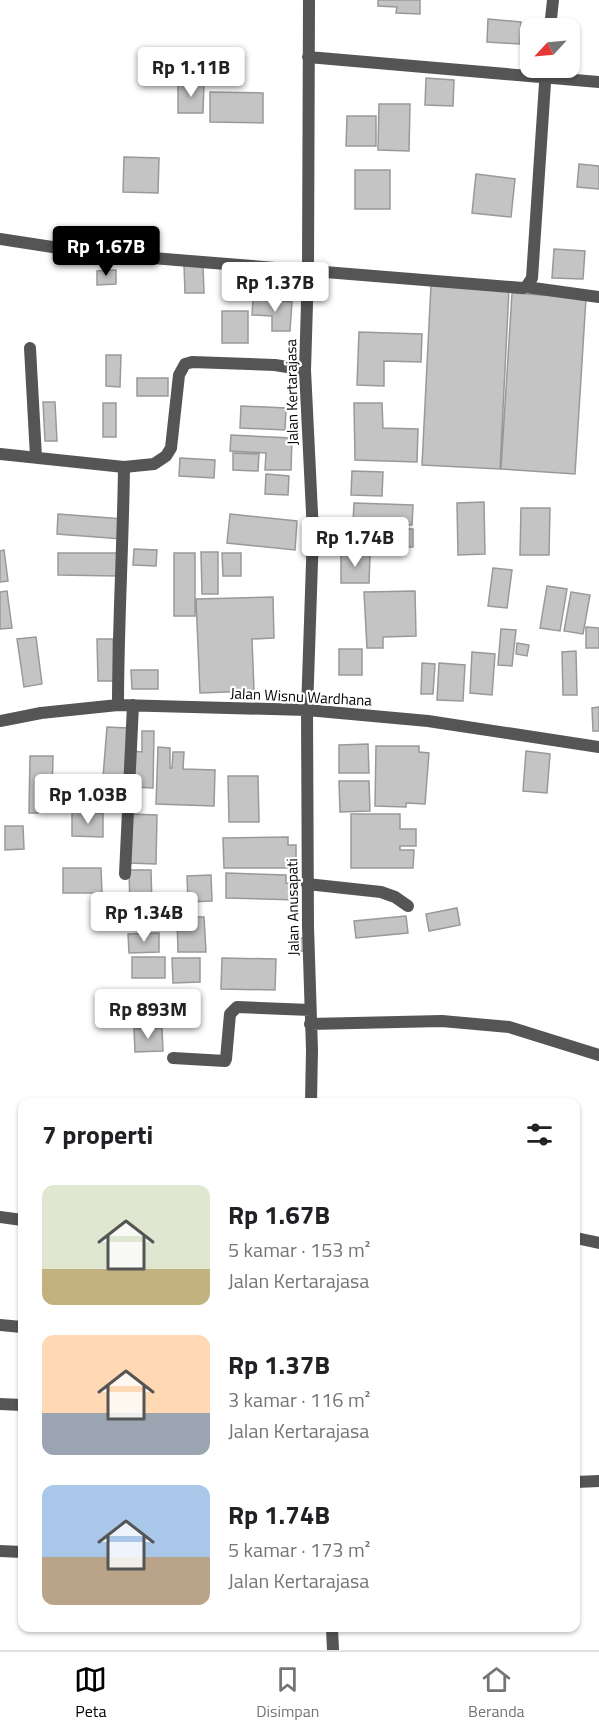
<!DOCTYPE html>
<html lang="id">
<head>
<meta charset="utf-8">
<style>
  body { margin:0; font-family:"Titillium Web",sans-serif; background:#f6f6f6; color:#202124; height:100vh; display:flex; flex-direction:column; font-size:22px; white-space:nowrap }
  * { box-sizing:border-box; margin:0 }
  p { font-size:20px; color:#757577 }
  .icon { flex:none; width:33px; height:33px; fill:none; stroke:currentColor; stroke-width:2; stroke-linecap:round; stroke-linejoin:round }
  .map { position:relative; flex:1; overflow:hidden }
  .sheet { position:absolute; left:18px; top:1098px; width:562px; height:534px; display:flex; flex-direction:column; background:#fff; border-radius:12px; box-shadow:0 2px 4px #0004 }
  .sheet>* { flex:none }
  .needle { width:39px; rotate:244deg }
  .fabs { position:absolute; left:520px; top:18px; display:grid; gap:12px }
  .fabs a { display:grid; place-items:center; width:60px; height:60px; border-radius:12px; background:#fff; box-shadow:0 2px 4px #0004; font-size:30px }
  .price { position:absolute; translate:-50% -51px; padding:0 14px; border-radius:6px; background:#fff; color:#222; font-size:20px; line-height:39px; filter:drop-shadow(0 2px 3px #0008) }
  .price::after { content:''; position:absolute; left:50%; top:36px; width:18px; height:14px; margin-left:-9px; background:inherit; clip-path:polygon(0 0,100% 0,50% 100%) }
  .price.on { background:#000; color:#fff }
  ul { padding:0; list-style:none }
  li { display:flex; align-items:center; gap:18px; height:150px; padding:0 24px }
  li span { display:grid; place-items:center; flex:none; width:168px; height:120px; border-radius:12px; color:#555 }
  li>.icon { margin-inline-start:auto }
  span .icon { width:72px; height:72px; fill:#fffc; stroke-width:1 }
  li b { font-size:26px }
  h2 { display:flex; justify-content:space-between; align-items:center; height:72px; padding:0 24px; font-size:26px }
  .tabs { display:flex; justify-content:space-around; align-items:center; height:84px; border-top:2px solid #e0e0e0; background:#fff; font-size:16px; color:#757577 }
  .tabs a { display:grid; justify-items:center; gap:3px }
  .tabs .on { color:#000 }
  .map>svg:first-child { display:block }
  .building { fill:#c4c4c4; stroke:#999; stroke-width:1.5 }
  .lines { fill:none; stroke-linecap:round; stroke-linejoin:round }
  .service { stroke:#555; stroke-width:12 }
  .minor { stroke:#555; stroke-width:12 }
  .labels { text-anchor:middle; stroke-width:4.5; stroke-linejoin:round; paint-order:stroke }
  .street-label { font-size:15px; fill:#000; stroke:#fff }
</style>
</head>
<body>
<div class="map">
<svg width="599" height="1650" viewBox="0 0 599 1650">
  <rect width="100%" height="100%" fill="#fff"/>
  <path class="building" d="M 378,0 L 420,0 L 420,14 L 396,13 L 397,7 L 378,6 Z
    M 488,19 L 521,22 L 520,44 L 487,42 Z
    M 426,78 L 454,80 L 453,106 L 425,105 Z
    M 178,83 L 204,83 L 203,113 L 178,113 Z
    M 210,92 L 263,93 L 263,123 L 210,122 Z
    M 379,104 L 410,104 L 409,151 L 378,150 Z
    M 347,116 L 376,116 L 376,146 L 346,146 Z
    M 124,157 L 159,158 L 158,193 L 123,192 Z
    M 579,164 L 599,166 L 599,189 L 577,187 Z
    M 355,170 L 390,170 L 390,209 L 355,209 Z
    M 476,174 L 515,179 L 511,217 L 472,213 Z
    M 554,249 L 585,251 L 583,279 L 552,278 Z
    M 184,265 L 203,265 L 204,293 L 185,293 Z
    M 116,270 L 116,284 L 97,285 L 97,271 Z
    M 431,285 L 509,289 L 500,469 L 422,465 Z
    M 512,293 L 586,298 L 575,474 L 501,469 Z
    M 253,299 L 292,302 L 290,331 L 272,331 L 272,316 L 252,315 Z
    M 222,311 L 248,311 L 248,343 L 222,343 Z
    M 359,332 L 422,334 L 421,362 L 384,361 L 384,386 L 357,385 Z
    M 106,355 L 121,355 L 120,387 L 106,386 Z
    M 137,378 L 168,378 L 168,396 L 137,396 Z
    M 43,402 L 55,402 L 57,441 L 45,441 Z
    M 103,403 L 116,403 L 116,437 L 103,437 Z
    M 354,403 L 382,403 L 383,428 L 418,429 L 417,462 L 355,460 Z
    M 241,406 L 286,408 L 285,430 L 240,428 Z
    M 231,435 L 292,438 L 291,470 L 265,470 L 266,453 L 230,451 Z
    M 233,453 L 259,454 L 258,471 L 233,470 Z
    M 180,458 L 215,460 L 214,478 L 179,476 Z
    M 352,471 L 383,472 L 382,496 L 351,495 Z
    M 266,474 L 289,476 L 288,495 L 265,494 Z
    M 484,502 L 485,554 L 458,555 L 457,503 Z
    M 354,503 L 413,505 L 412,525 L 353,523 Z
    M 521,508 L 550,508 L 549,555 L 520,555 Z
    M 58,514 L 123,519 L 122,539 L 57,534 Z
    M 230,514 L 297,521 L 295,550 L 227,543 Z
    M 347,528 L 413,529 L 413,547 L 347,547 Z
    M 134,549 L 157,550 L 156,566 L 133,565 Z
    M 4,550 L 8,581 L 0,582 L 0,551 Z
    M 201,552 L 218,552 L 218,594 L 202,594 Z
    M 58,553 L 117,553 L 117,576 L 58,575 Z
    M 174,553 L 195,553 L 195,616 L 174,616 Z
    M 222,553 L 241,553 L 241,576 L 223,576 Z
    M 341,554 L 370,554 L 369,583 L 341,583 Z
    M 493,568 L 512,570 L 507,608 L 488,606 Z
    M 547,586 L 567,589 L 560,631 L 540,628 Z
    M 7,591 L 12,628 L 0,629 L 0,592 Z
    M 415,591 L 416,636 L 383,637 L 383,648 L 367,648 L 364,592 Z
    M 571,592 L 590,595 L 583,634 L 564,631 Z
    M 273,597 L 274,638 L 252,639 L 254,691 L 200,693 L 196,599 Z
    M 586,627 L 599,628 L 599,648 L 586,648 Z
    M 501,629 L 516,630 L 512,666 L 498,665 Z
    M 36,637 L 42,684 L 24,687 L 17,639 Z
    M 97,639 L 113,639 L 114,681 L 98,681 Z
    M 517,643 L 529,645 L 527,656 L 516,654 Z
    M 339,649 L 362,649 L 362,675 L 339,675 Z
    M 576,651 L 577,695 L 563,695 L 562,652 Z
    M 472,652 L 495,654 L 492,695 L 470,693 Z
    M 422,663 L 435,664 L 433,694 L 421,694 Z
    M 439,663 L 465,665 L 463,701 L 437,700 Z
    M 131,670 L 158,670 L 158,689 L 132,689 Z
    M 599,707 L 599,731 L 593,731 L 592,708 Z
    M 107,727 L 128,728 L 123,800 L 110,799 L 110,778 L 103,777 Z
    M 142,731 L 154,731 L 153,788 L 132,787 L 133,751 L 142,752 Z
    M 368,744 L 369,773 L 339,773 L 339,745 Z
    M 376,746 L 419,746 L 419,752 L 429,753 L 425,804 L 406,803 L 406,807 L 375,806 Z
    M 158,747 L 170,748 L 170,768 L 172,768 L 173,752 L 184,752 L 183,769 L 215,770 L 214,806 L 156,804 Z
    M 526,751 L 550,754 L 547,793 L 523,791 Z
    M 30,756 L 53,756 L 52,799 L 38,798 L 38,813 L 29,813 Z
    M 228,776 L 258,776 L 259,822 L 229,822 Z
    M 339,781 L 369,781 L 370,811 L 340,812 Z
    M 72,812 L 103,813 L 103,837 L 72,836 Z
    M 130,814 L 157,815 L 156,864 L 129,863 Z
    M 351,814 L 400,814 L 400,829 L 416,829 L 416,846 L 400,846 L 400,850 L 414,850 L 413,868 L 351,868 Z
    M 5,826 L 23,826 L 24,849 L 5,850 Z
    M 288,837 L 288,845 L 296,845 L 296,861 L 289,861 L 289,868 L 224,868 L 223,838 Z
    M 63,868 L 101,868 L 102,893 L 63,893 Z
    M 129,870 L 151,870 L 152,906 L 130,907 Z
    M 226,873 L 286,875 L 286,883 L 298,884 L 297,900 L 226,898 Z
    M 211,875 L 212,901 L 188,902 L 187,876 Z
    M 457,908 L 460,925 L 429,931 L 426,914 Z
    M 406,916 L 408,933 L 356,938 L 354,921 Z
    M 177,917 L 204,917 L 206,952 L 178,952 Z
    M 159,933 L 159,952 L 129,953 L 128,934 Z
    M 291,938 L 305,938 L 305,951 L 291,951 Z
    M 132,957 L 165,957 L 165,978 L 132,978 Z
    M 172,958 L 200,958 L 200,982 L 173,983 Z
    M 222,958 L 276,959 L 275,990 L 221,989 Z
    M 162,1028 L 163,1051 L 135,1052 L 134,1029 Z"/>
  <g class="lines">
    <path class="service" d="M 307,884 L 381,892 L 395,897 L 408,906"/>
    <path class="minor" d="M 309,0 L 308,270 L 305,370 L 313,533 L 307,710 L 308,927 L 312,1050 L 311,1102
      M 550,28 L 553,0
      M 308,57 L 599,82
      M 0,239 L 91,253 L 523,288 L 526,287 L 532,278 L 546,68
      M 526,287 L 599,297
      M 30,348 L 36,457
      M 0,454 L 124,467 L 154,464 L 166,456 L 171,448 L 179,375 L 185,364 L 192,362 L 275,365 L 305,370
      M 118,705 C 118,626 123,547 124,467
      M 0,721 L 41,713 L 118,705 L 307,710 L 428,721 L 599,747
      M 125,874 L 133,705
      M 310,1024 L 442,1021 L 509,1027 L 599,1055
      M 173,1058 L 225,1061 L 226,1059 L 230,1014 L 237,1007 L 310,1010
      M 0,1217 L 22,1220
      M 576,1238 L 599,1243
      M 0,1325 L 22,1327
      M 0,1404 L 22,1405
      M 576,1482 L 599,1481
      M 0,1551 L 22,1552
      M 332,1628 L 333,1650"/>
  </g>
  <g class="labels">
    <g class="street-label">
      <text transform="translate(292 392) rotate(-91)" y="5">Jalan Kertarajasa</text>
      <text transform="translate(301 697) rotate(3)" y="5">Jalan Wisnu Wardhana</text>
      <text transform="translate(293 907) rotate(-91)" y="5">Jalan Anusapati</text>
    </g>
  </g>
</svg>
<div class="fabs">
<a><svg class="needle" viewBox="-14 -14 28 28"><path d="M0-13l5 13h-10z" fill="#e53935"/><path d="M0 13l5-13h-10z" fill="#757577"/></svg></a>
</div>
<b class="price" style="left:191px;top:98px">Rp 1.11B</b>
<b class="price on" style="left:106px;top:277px">Rp 1.67B</b>
<b class="price" style="left:275px;top:313px">Rp 1.37B</b>
<b class="price" style="left:355px;top:568px">Rp 1.74B</b>
<b class="price" style="left:88px;top:825px">Rp 1.03B</b>
<b class="price" style="left:144px;top:943px">Rp 1.34B</b>
<b class="price" style="left:148px;top:1040px">Rp 893M</b>
<section class="sheet">
<h2>7 properti<svg class="icon" aria-label="filters" viewBox="0 0 24 24"><path d="M4 7h16M4 17h16"/><circle cx="9" cy="7" r="2"/><circle cx="15" cy="17" r="2"/></svg></h2>
<ul>
<li><span style="background:linear-gradient(#dfe7d0 70%,#c2b280 0)"><svg class="icon" aria-label="home" viewBox="0 0 24 24"><path d="M3 11l9-7 9 7M6 9v11h12V9"/></svg></span><div><b>Rp 1.67B</b><p>5 kamar · 153 m²</p><p>Jalan Kertarajasa</p></div></li>
<li><span style="background:linear-gradient(#ffd9b3 65%,#9aa5b1 0)"><svg class="icon" aria-label="home" viewBox="0 0 24 24"><path d="M3 11l9-7 9 7M6 9v11h12V9"/></svg></span><div><b>Rp 1.37B</b><p>3 kamar · 116 m²</p><p>Jalan Kertarajasa</p></div></li>
<li><span style="background:linear-gradient(#a9c7e8 60%,#b9a48a 0)"><svg class="icon" aria-label="home" viewBox="0 0 24 24"><path d="M3 11l9-7 9 7M6 9v11h12V9"/></svg></span><div><b>Rp 1.74B</b><p>5 kamar · 173 m²</p><p>Jalan Kertarajasa</p></div></li>
</ul>
</section>
</div>
<nav class="tabs">
<a class="on"><svg class="icon" aria-label="map" viewBox="0 0 24 24"><path d="M3 6l6-2 6 2 6-2v14l-6 2-6-2-6 2zM9 4v14M15 6v14"/></svg>Peta</a>
<a><svg class="icon" aria-label="saved" viewBox="0 0 24 24"><path d="M7 4h10v16l-5-4-5 4z"/></svg>Disimpan</a>
<a><svg class="icon" aria-label="home" viewBox="0 0 24 24"><path d="M3 11l9-7 9 7M6 9v11h12V9"/></svg>Beranda</a>
</nav>
</body>
</html>
